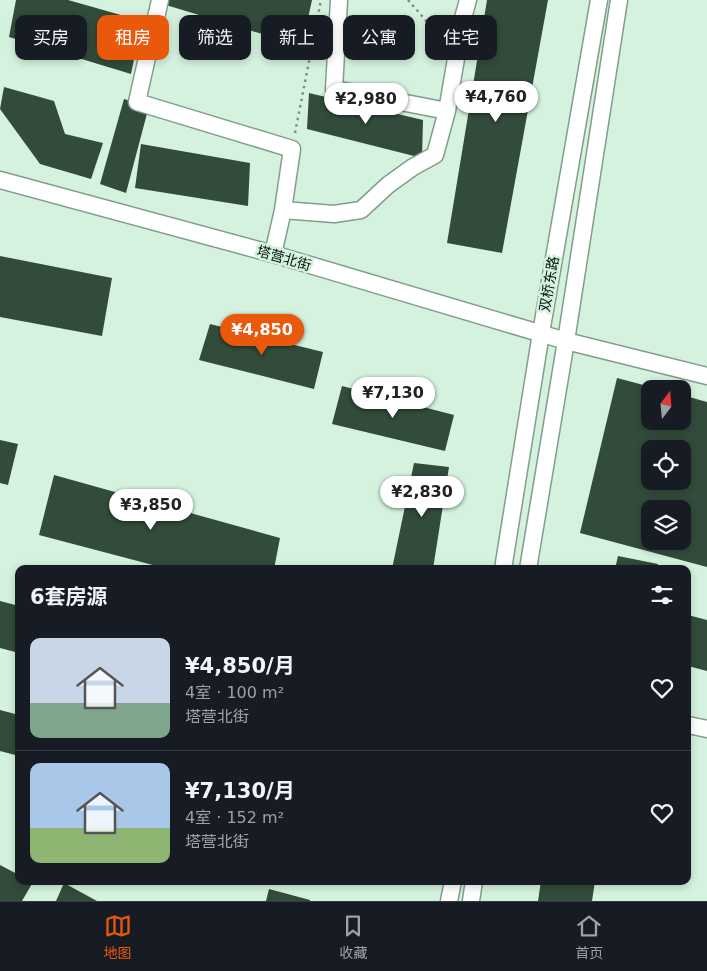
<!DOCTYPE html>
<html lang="zh">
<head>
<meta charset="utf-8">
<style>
  body { margin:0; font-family:"DejaVu Sans","Noto Sans SC",sans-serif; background:#20242c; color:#f1f3f6; height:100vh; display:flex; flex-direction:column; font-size:19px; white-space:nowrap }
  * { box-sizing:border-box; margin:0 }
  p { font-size:16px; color:#9ea1a6 }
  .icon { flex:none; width:28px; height:28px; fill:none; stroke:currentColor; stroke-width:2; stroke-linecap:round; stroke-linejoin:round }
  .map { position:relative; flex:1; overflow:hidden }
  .details { position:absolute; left:15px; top:565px; width:676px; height:320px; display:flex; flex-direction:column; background:#171b24; border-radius:10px; box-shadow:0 2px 8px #0003 }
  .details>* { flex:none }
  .hud { position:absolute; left:15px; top:15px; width:678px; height:45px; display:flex; gap:10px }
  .needle { width:32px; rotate:16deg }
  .tools { position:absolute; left:641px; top:380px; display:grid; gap:10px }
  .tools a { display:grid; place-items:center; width:50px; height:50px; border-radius:10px; background:#171b24; box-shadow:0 2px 8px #0003; font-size:25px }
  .price { position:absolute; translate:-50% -42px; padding:0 11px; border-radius:18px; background:#fff; color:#222; font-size:16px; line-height:32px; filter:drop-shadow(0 1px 2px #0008) }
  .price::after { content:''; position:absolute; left:50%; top:30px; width:15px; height:11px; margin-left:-8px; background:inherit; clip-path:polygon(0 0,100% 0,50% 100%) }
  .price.current { background:#ea580c; color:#fff }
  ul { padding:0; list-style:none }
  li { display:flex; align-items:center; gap:15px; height:125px; padding:0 15px }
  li+li { border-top:1px solid #363941 }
  li span { display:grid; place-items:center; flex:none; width:140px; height:100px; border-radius:10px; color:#555 }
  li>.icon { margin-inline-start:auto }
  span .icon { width:60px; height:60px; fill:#fffc; stroke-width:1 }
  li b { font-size:21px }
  h2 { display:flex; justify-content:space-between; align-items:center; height:60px; padding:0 15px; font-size:21px }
  .tag { padding:0 18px; border-radius:10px; background:#171b24; box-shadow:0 2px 8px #0003; font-size:18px; line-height:45px }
  .tag.current { background:#ea580c; color:#fff }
  .tabs { display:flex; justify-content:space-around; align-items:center; height:70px; border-top:1px solid #363941; background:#171b24; font-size:14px; color:#9ea1a6 }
  .tabs a { display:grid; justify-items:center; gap:2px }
  .tabs .current { color:#ea580c }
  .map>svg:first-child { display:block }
  .building { fill:#324b3b; fill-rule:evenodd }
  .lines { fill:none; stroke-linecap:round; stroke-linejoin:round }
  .minor-casing { stroke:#829e8b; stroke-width:19 }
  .path { stroke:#7c9183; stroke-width:2.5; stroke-dasharray:2.5 4; stroke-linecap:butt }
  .minor { stroke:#fff; stroke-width:16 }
  .labels { text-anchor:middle; stroke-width:5; stroke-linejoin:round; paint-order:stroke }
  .street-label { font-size:14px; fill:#08120c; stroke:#d4f2de }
</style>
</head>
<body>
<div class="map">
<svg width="707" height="901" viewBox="0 0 707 901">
  <rect width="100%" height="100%" fill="#d4f2de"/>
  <path class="building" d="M 16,0 L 68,0 L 142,21 L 131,74 L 9,37 Z
    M 167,0 L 312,0 L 302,46 L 166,5 Z
    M 487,0 L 548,0 L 502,253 L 447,243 Z
    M 4,87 L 54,101 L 65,134 L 103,143 L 91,179 L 40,164 L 0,109 Z
    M 309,93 L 423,120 L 422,158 L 307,129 Z
    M 124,99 L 149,106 L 126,193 L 100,184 Z
    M 141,144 L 250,163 L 248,206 L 135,188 Z
    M 0,256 L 112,278 L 102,336 L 0,317 Z
    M 210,324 L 323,352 L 314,389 L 199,360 Z
    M 617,378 L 655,388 L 650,389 L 650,421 L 682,421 L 682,395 L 707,402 L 707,567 L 580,533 ZM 650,449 L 682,449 L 682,481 L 650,481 ZM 650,509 L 682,509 L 682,541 L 650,541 Z
    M 342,386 L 454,415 L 445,451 L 332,424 Z
    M 0,440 L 18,444 L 8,485 L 0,483 Z
    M 414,463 L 449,467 L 433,569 L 392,569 Z
    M 54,475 L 280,538 L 274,569 L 168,569 L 39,535 Z
    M 618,556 L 658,564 L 657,569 L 615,569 Z
    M 322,565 L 335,568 L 335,569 L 321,569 Z
    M 0,601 L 19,606 L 19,653 L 0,648 Z
    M 688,615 L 707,620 L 707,671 L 688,666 Z
    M 0,710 L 19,715 L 19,756 L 0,751 Z
    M 0,865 L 19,875 L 19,881 L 33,882 L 22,901 L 0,901 Z
    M 541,881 L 595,881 L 592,901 L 538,901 Z
    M 64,883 L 97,901 L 56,901 Z
    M 269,889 L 310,900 L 310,901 L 266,901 Z"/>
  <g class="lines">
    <g class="minor-casing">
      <path id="minor" d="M 160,0 L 137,102 L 292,149 L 283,210 L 273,254
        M 447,111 L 463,18 L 468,0
        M 0,180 L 273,254 L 566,341 L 707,376
        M 283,210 L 334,214 L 361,210 L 388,185 L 413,167 L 435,155 L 447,111 L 334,89 L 339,0
        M 503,569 L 541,333 L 599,0
        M 528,569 L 566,341 L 619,0
        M 688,725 L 707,729
        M 449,901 L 453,881
        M 471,901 L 474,881"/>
    </g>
    <path class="path" d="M 408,0 L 429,24 L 445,27
      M 295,133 L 321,0"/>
    <use href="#minor" class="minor"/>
  </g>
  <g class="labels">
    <g class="street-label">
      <text transform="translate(284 258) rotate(16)" y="5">塔营北街</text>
      <text transform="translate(549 284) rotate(-80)" y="5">双桥东路</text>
    </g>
  </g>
</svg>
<div class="tools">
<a><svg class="needle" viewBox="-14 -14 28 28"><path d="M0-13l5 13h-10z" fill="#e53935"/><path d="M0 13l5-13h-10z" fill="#9ea1a6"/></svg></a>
<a><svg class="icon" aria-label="locate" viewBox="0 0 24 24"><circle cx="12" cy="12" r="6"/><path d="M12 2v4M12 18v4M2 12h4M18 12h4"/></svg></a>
<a><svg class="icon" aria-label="layers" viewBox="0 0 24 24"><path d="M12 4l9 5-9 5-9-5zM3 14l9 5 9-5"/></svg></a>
</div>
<b class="price" style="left:496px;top:123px">¥4,760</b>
<b class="price" style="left:366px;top:125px">¥2,980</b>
<b class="price current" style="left:262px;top:356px">¥4,850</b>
<b class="price" style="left:393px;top:419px">¥7,130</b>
<b class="price" style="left:422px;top:518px">¥2,830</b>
<b class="price" style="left:151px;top:531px">¥3,850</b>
<div class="hud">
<a class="tag">买房</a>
<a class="tag current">租房</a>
<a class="tag">筛选</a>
<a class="tag">新上</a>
<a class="tag">公寓</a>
<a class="tag">住宅</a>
</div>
<section class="details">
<h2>6套房源<svg class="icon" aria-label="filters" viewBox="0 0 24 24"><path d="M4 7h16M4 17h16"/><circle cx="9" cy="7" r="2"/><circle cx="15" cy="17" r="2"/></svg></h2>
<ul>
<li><span style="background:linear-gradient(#c9d6e8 65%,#7fa58c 0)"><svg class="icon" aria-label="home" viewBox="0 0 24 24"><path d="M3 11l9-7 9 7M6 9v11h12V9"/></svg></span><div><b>¥4,850/月</b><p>4室 · 100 m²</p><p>塔营北街</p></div><svg class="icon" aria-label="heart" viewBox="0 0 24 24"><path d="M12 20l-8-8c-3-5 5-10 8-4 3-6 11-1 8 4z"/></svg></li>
<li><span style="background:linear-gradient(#a9c7e8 65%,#8fb573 0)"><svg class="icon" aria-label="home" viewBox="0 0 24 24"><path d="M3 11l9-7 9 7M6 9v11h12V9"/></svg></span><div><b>¥7,130/月</b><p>4室 · 152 m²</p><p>塔营北街</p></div><svg class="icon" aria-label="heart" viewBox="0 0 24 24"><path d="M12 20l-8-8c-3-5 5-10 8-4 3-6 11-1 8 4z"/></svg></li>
</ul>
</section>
</div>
<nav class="tabs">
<a class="current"><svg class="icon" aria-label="map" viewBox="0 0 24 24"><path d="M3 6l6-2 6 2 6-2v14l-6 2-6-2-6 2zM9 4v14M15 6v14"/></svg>地图</a>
<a><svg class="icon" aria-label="saved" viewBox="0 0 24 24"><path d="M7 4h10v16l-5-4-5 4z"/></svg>收藏</a>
<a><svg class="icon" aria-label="home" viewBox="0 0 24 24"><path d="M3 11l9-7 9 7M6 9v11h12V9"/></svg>首页</a>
</nav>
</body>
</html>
